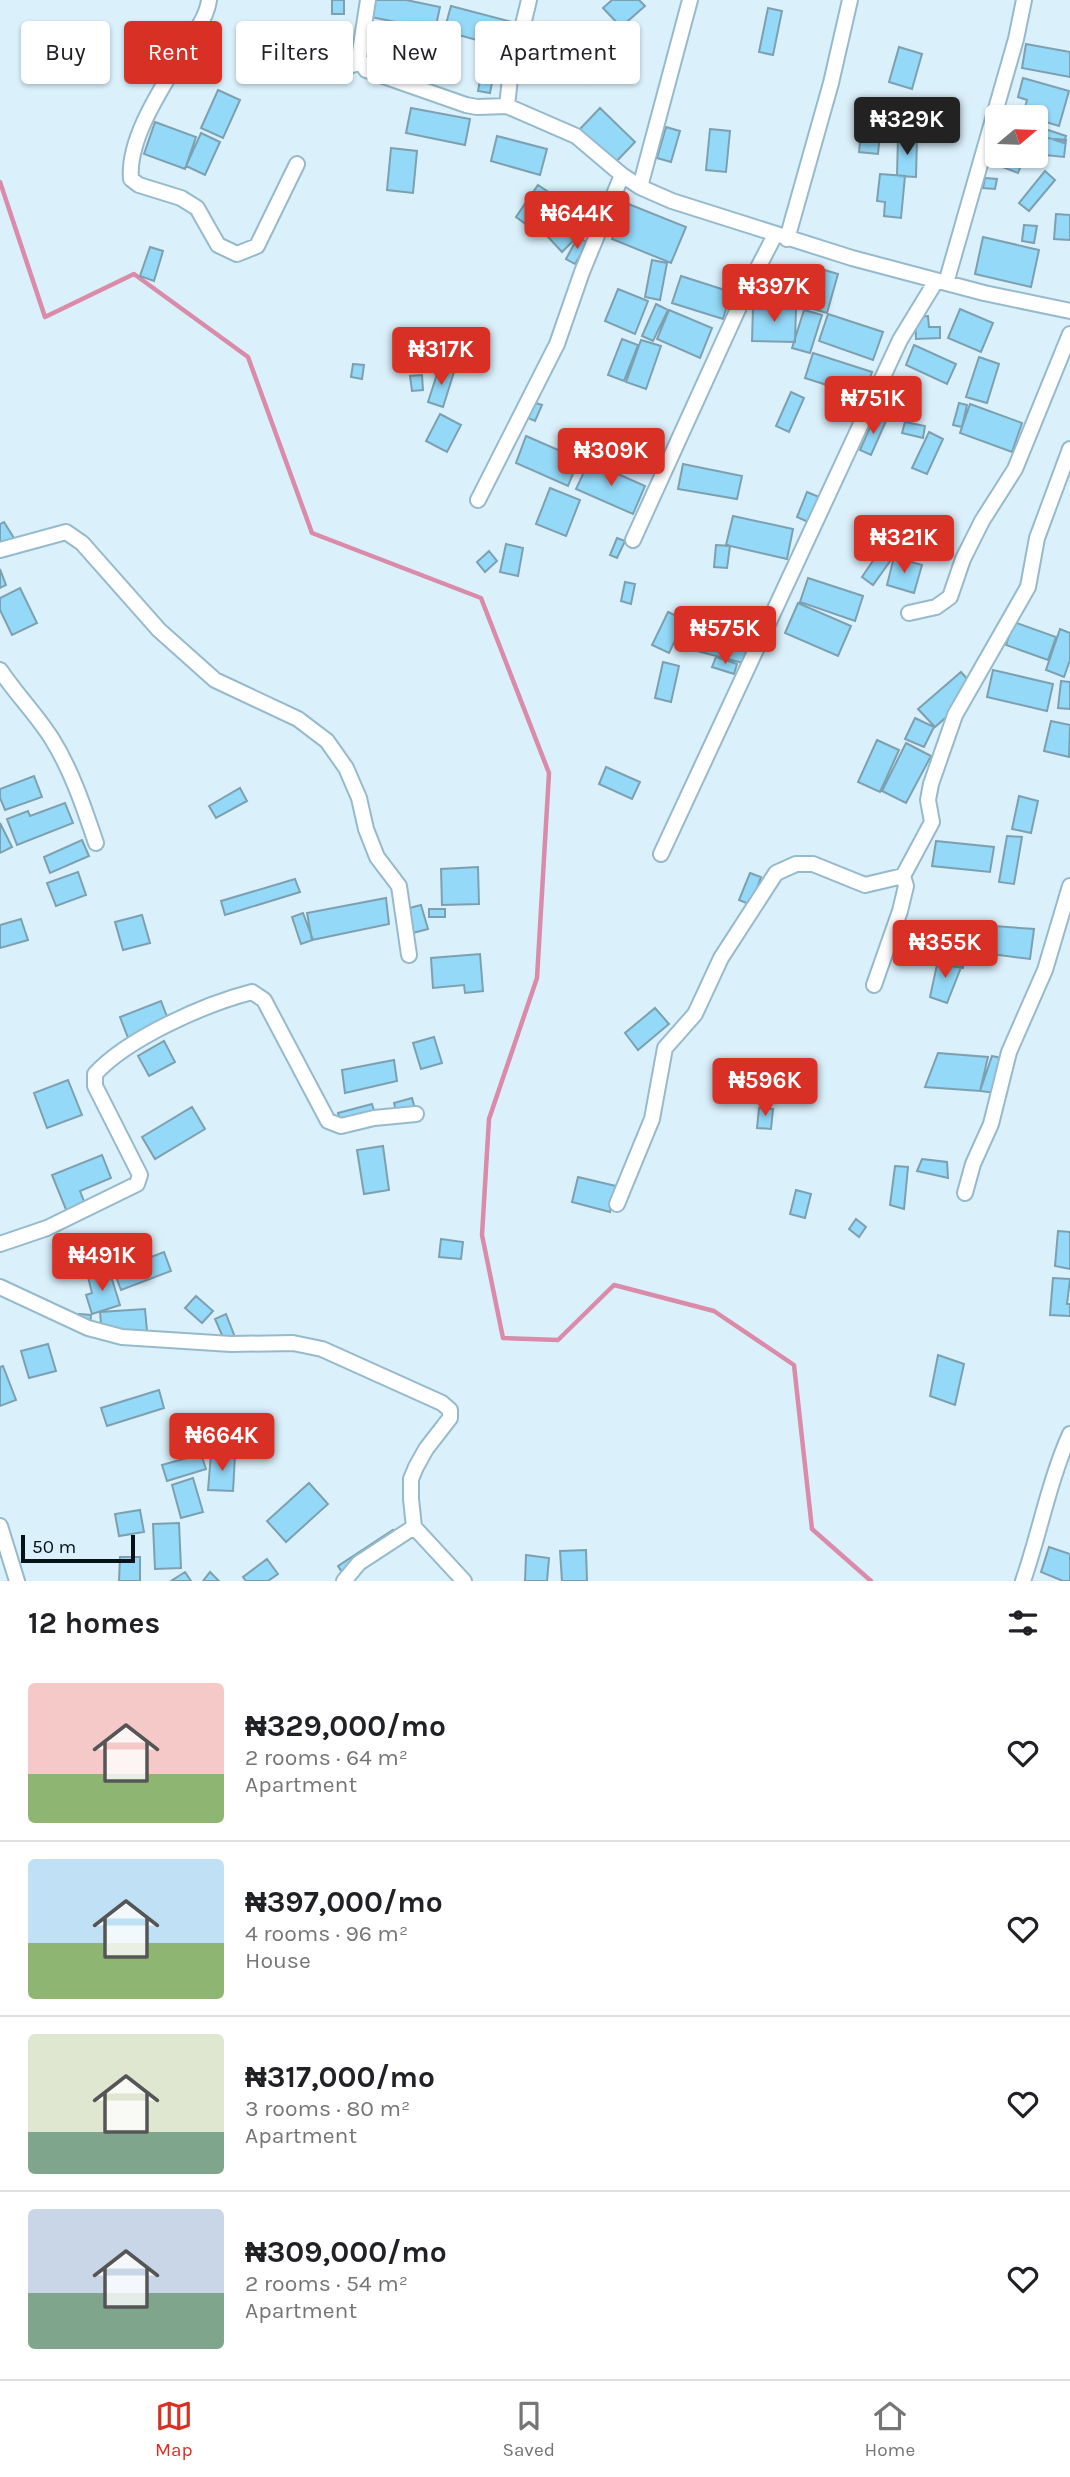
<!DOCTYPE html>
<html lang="en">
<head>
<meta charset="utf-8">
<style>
  body { margin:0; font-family:Karla,sans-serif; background:#f6f6f6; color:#202124; height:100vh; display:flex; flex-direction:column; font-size:26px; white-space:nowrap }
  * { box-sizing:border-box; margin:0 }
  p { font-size:23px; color:#757577 }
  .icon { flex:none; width:38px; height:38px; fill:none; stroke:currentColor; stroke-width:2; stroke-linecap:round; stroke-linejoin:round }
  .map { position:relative; height:1581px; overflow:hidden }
  .drawer { display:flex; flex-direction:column; background:#fff; flex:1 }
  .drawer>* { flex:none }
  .top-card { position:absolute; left:21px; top:21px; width:700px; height:63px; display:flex; gap:14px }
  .needle { width:46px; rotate:71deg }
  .fabs { position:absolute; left:985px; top:105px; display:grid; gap:14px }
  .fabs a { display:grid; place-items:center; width:63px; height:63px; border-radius:7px; background:#fff; box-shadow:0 2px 5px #0004; font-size:35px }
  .scale { position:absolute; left:21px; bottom:18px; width:114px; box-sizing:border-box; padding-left:7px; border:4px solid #051218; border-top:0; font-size:19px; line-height:24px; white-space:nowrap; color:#051218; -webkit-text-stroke:5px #daf0fb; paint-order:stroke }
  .price { position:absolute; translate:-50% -60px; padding:0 16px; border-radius:7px; background:#d93025; color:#fff; font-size:23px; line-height:46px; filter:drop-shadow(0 2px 4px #0008) }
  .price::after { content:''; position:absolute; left:50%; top:42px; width:21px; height:16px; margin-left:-10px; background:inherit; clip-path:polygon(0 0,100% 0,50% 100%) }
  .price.selected { background:#222; color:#fff }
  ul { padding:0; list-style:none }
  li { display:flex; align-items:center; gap:21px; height:175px; padding:0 28px }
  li+li { border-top:2px solid #e0e0e0 }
  li span { display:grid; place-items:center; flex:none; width:196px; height:140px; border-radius:7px; color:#555 }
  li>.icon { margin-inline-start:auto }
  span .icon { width:84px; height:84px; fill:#fffc; stroke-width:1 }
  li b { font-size:30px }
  h2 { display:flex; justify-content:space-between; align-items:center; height:84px; padding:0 28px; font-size:30px }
  .tag { padding:0 24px; border-radius:7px; background:#fff; box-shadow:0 2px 5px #0004; font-size:24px; line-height:63px }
  .tag.selected { background:#d93025; color:#fff }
  .dock { display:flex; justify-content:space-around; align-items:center; height:98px; border-top:2px solid #e0e0e0; background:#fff; font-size:19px; color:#757577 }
  .dock a { display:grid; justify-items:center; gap:4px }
  .dock .selected { color:#d93025 }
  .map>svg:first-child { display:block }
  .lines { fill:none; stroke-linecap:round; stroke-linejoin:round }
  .stream { stroke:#da8ba9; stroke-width:4.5 }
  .building { fill:#94d9f8; stroke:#7da0b0; stroke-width:2 }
  .minor-casing { stroke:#96bacb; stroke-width:18 }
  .minor { stroke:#fff; stroke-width:14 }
</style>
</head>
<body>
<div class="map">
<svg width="1070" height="1581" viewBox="0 0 1070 1581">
  <rect width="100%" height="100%" fill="#daf0fb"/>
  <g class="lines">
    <path class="stream" d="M 0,182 L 45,317 L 134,274 L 248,357 L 312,533 L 481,598 L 549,773 L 537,978 L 489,1119 L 482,1235 L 503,1338 L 558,1340 L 614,1285 L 714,1311 L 794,1365 L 812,1529 L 871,1581"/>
  </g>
  <path class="building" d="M 332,0 L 344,0 L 344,14 L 332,14 Z
    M 375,0 L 406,0 L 440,7 L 435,30 L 371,17 Z
    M 612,0 L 639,0 L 645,6 L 621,27 L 603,8 Z
    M 451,6 L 512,22 L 506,48 L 444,31 Z
    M 768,8 L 782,11 L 773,55 L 759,52 Z
    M 539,30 L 597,47 L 587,83 L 529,67 Z
    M 389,34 L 431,38 L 430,48 L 388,44 Z
    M 1026,44 L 1070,52 L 1070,77 L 1022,68 Z
    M 899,47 L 922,54 L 912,89 L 889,82 Z
    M 482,70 L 494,72 L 490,93 L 478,91 Z
    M 1023,78 L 1069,91 L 1059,126 L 1023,115 L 1027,100 L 1018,97 Z
    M 218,90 L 240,100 L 223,138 L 201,128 Z
    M 411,108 L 470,119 L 465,145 L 406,133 Z
    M 600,108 L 635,142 L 614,164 L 579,130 Z
    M 155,122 L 196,137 L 185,169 L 144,154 Z
    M 1036,126 L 1066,136 L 1064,143 L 1036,134 Z
    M 666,127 L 680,131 L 671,162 L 657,158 Z
    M 710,129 L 730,131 L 726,172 L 706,170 Z
    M 201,133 L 220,142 L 205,175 L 186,166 Z
    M 861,133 L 880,134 L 878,154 L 859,152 Z
    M 497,136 L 547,149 L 540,175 L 491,161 Z
    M 898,137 L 917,138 L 916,177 L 897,176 Z
    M 1036,137 L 1066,140 L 1064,157 L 1036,154 Z
    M 391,148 L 417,151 L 413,193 L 387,190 Z
    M 995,155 L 1021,165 L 1018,173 L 992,163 Z
    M 1045,171 L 1055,180 L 1029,211 L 1019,203 Z
    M 880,174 L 905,176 L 901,218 L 884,216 L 885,202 L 877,201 Z
    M 985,178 L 997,179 L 995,189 L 983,188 Z
    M 538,185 L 562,201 L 554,212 L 541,203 L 527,225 L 516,217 Z
    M 626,203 L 686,227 L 671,263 L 612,239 Z
    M 553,208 L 579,235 L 562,252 L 536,224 Z
    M 1056,214 L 1070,215 L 1070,240 L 1054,239 Z
    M 1024,225 L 1037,226 L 1034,243 L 1022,241 Z
    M 578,237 L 588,243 L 575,264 L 566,259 Z
    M 983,237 L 1039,250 L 1031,287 L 975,274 Z
    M 150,247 L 163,251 L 154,281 L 140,276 Z
    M 652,260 L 667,263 L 660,300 L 645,297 Z
    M 821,269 L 838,274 L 827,313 L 810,308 Z
    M 681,276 L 731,292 L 723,319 L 672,303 Z
    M 618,289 L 648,301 L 635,334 L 605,321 Z
    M 796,295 L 806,295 L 806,309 L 796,309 Z
    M 656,304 L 668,310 L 653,341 L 642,336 Z
    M 753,307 L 796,308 L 795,342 L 752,341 Z
    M 960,309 L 993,323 L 981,352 L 948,338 Z
    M 669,310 L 712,328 L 700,358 L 657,339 Z
    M 804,310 L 822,315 L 810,353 L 792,348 Z
    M 828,314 L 883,332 L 873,360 L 819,341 Z
    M 928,316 L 929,327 L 940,327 L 940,338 L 916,339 L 915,317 Z
    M 421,338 L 422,364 L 399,365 L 398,339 Z
    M 437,339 L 457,342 L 455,355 L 435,352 Z
    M 622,339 L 638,345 L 624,381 L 608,375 Z
    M 641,340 L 661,346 L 646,389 L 626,382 Z
    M 914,345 L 956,364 L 947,384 L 906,365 Z
    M 813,353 L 872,372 L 864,397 L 805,378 Z
    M 979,357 L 999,364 L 987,403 L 966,397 Z
    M 353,364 L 364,365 L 362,379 L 351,377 Z
    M 439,368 L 454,372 L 443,407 L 428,402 Z
    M 422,375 L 423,390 L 412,391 L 410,376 Z
    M 791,392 L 804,398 L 789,432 L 776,426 Z
    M 532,402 L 542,405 L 535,421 L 526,417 Z
    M 959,403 L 967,405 L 962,427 L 953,425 Z
    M 970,404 L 1022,423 L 1012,452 L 960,433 Z
    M 440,414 L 461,425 L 447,452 L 426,441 Z
    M 875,416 L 886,421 L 871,455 L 860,450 Z
    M 905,422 L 925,426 L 923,438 L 902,433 Z
    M 929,432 L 943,439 L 927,474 L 912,468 Z
    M 526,436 L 579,459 L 568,486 L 516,463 Z
    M 589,461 L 645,486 L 633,514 L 576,489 Z
    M 683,464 L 742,476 L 737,499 L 678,489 Z
    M 550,488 L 580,500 L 566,536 L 536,524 Z
    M 807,492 L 819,497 L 808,522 L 797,517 Z
    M 733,516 L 793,529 L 787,559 L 726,545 Z
    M 4,522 L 17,543 L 0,553 L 0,524 Z
    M 617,538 L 625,541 L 617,558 L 610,555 Z
    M 506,544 L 523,548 L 518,576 L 500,572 Z
    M 716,545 L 730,546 L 727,568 L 714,567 Z
    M 881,549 L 893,557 L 873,585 L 862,577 Z
    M 489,551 L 497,561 L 485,572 L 477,562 Z
    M 894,557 L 922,565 L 914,593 L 887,585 Z
    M 0,569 L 6,585 L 0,588 Z
    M 808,578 L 863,596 L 855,621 L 800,602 Z
    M 625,582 L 635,584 L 631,604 L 621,601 Z
    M 20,588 L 37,623 L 12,635 L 0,610 L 0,598 Z
    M 798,603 L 851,626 L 838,656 L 785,633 Z
    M 668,612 L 685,620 L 669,653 L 652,645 Z
    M 689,619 L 750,636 L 743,663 L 682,647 Z
    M 1014,622 L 1056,637 L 1048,660 L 1006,645 Z
    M 1060,629 L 1070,633 L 1070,660 L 1064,677 L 1046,670 Z
    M 716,657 L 737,664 L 734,674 L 712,667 Z
    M 663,662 L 679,666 L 671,702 L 655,698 Z
    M 993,670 L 1053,684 L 1047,711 L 987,697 Z
    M 961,672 L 977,690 L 935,727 L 918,709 Z
    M 1061,681 L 1070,682 L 1070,709 L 1058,708 Z
    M 915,718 L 934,727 L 924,747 L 905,739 Z
    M 1051,721 L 1070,725 L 1069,757 L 1044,751 Z
    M 877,740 L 899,750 L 880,792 L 858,782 Z
    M 906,743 L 931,756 L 906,803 L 882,791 Z
    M 606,767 L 640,782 L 632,799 L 599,784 Z
    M 34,776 L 42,797 L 5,810 L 0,798 L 0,789 Z
    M 240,788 L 247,801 L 216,818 L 209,806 Z
    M 1019,796 L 1038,801 L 1031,833 L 1012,829 Z
    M 65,803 L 73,823 L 17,845 L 7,819 L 28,811 L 30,816 Z
    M 0,823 L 12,847 L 0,853 Z
    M 1007,836 L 1022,837 L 1014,884 L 999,882 Z
    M 82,840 L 89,856 L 50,873 L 44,857 Z
    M 936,841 L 994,847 L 990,872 L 932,866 Z
    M 478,867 L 479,904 L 442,905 L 441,869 Z
    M 78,872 L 86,895 L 56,906 L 47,883 Z
    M 750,873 L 761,877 L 751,905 L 739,900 Z
    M 295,879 L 300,892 L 225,915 L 221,901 Z
    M 386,898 L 389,924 L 312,940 L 307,913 Z
    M 421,905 L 428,929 L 409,934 L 402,910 Z
    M 429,909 L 445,909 L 445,917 L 429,917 Z
    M 303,913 L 313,940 L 301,944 L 292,917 Z
    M 142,915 L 150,943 L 123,950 L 115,922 Z
    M 21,919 L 28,940 L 0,948 L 0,925 Z
    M 980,925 L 1034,929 L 1030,959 L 975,952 Z
    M 915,937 L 967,946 L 963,968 L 911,959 Z
    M 480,954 L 483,991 L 465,993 L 464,985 L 433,988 L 431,958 Z
    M 938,960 L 962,965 L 947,1003 L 930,997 Z
    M 161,1001 L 171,1027 L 130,1043 L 120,1017 Z
    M 655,1008 L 669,1024 L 638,1050 L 625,1033 Z
    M 434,1037 L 442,1063 L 421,1069 L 413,1043 Z
    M 164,1041 L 175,1062 L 149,1076 L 138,1056 Z
    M 938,1053 L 988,1057 L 980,1091 L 925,1087 Z
    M 992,1056 L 1002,1058 L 995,1093 L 980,1091 Z
    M 394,1060 L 397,1081 L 345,1093 L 342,1070 Z
    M 68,1080 L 82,1115 L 47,1128 L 34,1093 Z
    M 412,1098 L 417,1116 L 399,1121 L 394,1103 Z
    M 372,1104 L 375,1114 L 341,1123 L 338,1113 Z
    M 192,1107 L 205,1129 L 155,1159 L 142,1137 Z
    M 759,1108 L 773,1109 L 771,1129 L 757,1128 Z
    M 383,1146 L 389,1190 L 364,1194 L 357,1150 Z
    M 102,1155 L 111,1178 L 80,1191 L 87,1209 L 69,1217 L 52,1175 Z
    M 922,1159 L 947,1162 L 948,1178 L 917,1171 Z
    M 895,1166 L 908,1167 L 904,1209 L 890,1205 Z
    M 578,1177 L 616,1186 L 610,1212 L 572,1202 Z
    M 796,1190 L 811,1194 L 805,1218 L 790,1214 Z
    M 856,1219 L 866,1227 L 859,1237 L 849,1229 Z
    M 1058,1231 L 1070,1232 L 1070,1269 L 1055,1266 Z
    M 441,1239 L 463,1242 L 461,1259 L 439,1257 Z
    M 164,1252 L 171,1271 L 121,1290 L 114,1271 Z
    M 109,1270 L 120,1305 L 92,1314 L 86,1295 L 92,1293 L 88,1277 Z
    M 1053,1278 L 1070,1279 L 1067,1304 L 1070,1304 L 1070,1316 L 1050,1315 Z
    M 196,1296 L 213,1311 L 202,1323 L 185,1308 Z
    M 145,1309 L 147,1331 L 102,1335 L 100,1312 Z
    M 79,1314 L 91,1315 L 90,1328 L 78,1327 Z
    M 226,1314 L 238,1345 L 228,1349 L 215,1319 Z
    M 48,1344 L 56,1371 L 29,1378 L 21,1351 Z
    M 938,1355 L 964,1364 L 955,1405 L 930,1396 Z
    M 3,1366 L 16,1400 L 0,1406 L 0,1367 Z
    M 159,1390 L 164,1408 L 107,1426 L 101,1408 Z
    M 201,1454 L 206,1469 L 167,1481 L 162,1465 Z
    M 211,1454 L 235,1456 L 233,1491 L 208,1490 Z
    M 193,1478 L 203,1512 L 181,1518 L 172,1485 Z
    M 309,1483 L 328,1504 L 286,1542 L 267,1521 Z
    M 140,1510 L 144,1532 L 119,1536 L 115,1514 Z
    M 179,1523 L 181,1568 L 155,1569 L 153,1524 Z
    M 393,1530 L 400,1541 L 345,1577 L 338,1566 Z
    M 1049,1547 L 1070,1554 L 1070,1581 L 1063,1581 L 1041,1572 Z
    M 586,1550 L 587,1581 L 562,1581 L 560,1551 Z
    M 526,1555 L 549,1558 L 547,1581 L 525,1581 Z
    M 120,1557 L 140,1557 L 140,1581 L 119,1581 Z
    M 267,1559 L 278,1574 L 268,1581 L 246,1581 L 243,1577 Z
    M 185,1572 L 191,1581 L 171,1581 Z
    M 210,1572 L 219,1581 L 203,1581 Z"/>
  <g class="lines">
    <g class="minor-casing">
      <path id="minor" d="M 209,0 C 207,16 196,31 188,44 C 167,81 127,136 131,179 L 139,185 L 181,198 L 197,208 L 218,245 L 237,254 L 257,246 L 297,164
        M 368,0 L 359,58 L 366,70 L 466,105 L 477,107 L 507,106
        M 529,0 L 510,78 L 507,106 L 576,136 L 622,175 L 640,187 L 672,201 L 852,258 L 984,293 L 1070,311
        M 338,70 L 361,62
        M 640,187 L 690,0
        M 787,239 L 831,83 L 850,0
        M 946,283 L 1016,39 L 1024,0
        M 478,500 L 557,344 L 582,272 L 622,175
        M 633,540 L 749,285 L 775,235
        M 0,550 L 66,532 L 82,543 L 159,630 L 215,680 L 298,719 L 327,741 L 346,768 L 359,798 L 366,829 L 377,857 L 399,886 L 409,955
        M 909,613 L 936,607 L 950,597 L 963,559 L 982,521 L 1015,469 L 1070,334
        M 0,670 C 16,694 37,715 52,739 C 72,771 84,808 96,843
        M 661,854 L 900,340 L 936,281
        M 874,985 L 900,911 L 906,886 L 903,876
        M 965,1193 L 973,1164 L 991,1124 L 1009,1052 L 1045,970 L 1070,886
        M 617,1204 L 652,1119 L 665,1048 L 695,1014 L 721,958 L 776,873 L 796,864 L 813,864 L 865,885 L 903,876 L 932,822 L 928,800 L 931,784 L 955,715 L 1028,587 L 1037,538 L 1070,449
        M 0,1244 L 47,1228 L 137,1184 L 140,1175 L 95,1086 L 95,1074 C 128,1038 205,1004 252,992 L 264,1000 L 328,1121 L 341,1126 L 374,1118 L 416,1114
        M 0,1287 L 88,1328 L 122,1337 L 231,1344 L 293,1343 L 322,1349 L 442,1403 L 450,1410 L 450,1418 L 426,1449 L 416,1467 L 411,1479 L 411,1499 L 414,1527 L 464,1581
        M 0,1526 L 17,1581
        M 344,1581 L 359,1563 L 414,1527
        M 1023,1581 C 1040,1532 1049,1481 1070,1434"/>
    </g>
    <use href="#minor" class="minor"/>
  </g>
</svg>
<div class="fabs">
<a><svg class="needle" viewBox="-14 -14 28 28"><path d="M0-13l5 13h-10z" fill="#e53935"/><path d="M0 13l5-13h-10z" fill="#757577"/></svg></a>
</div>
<div class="scale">50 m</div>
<b class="price selected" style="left:907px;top:157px">₦329K</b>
<b class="price" style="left:577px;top:251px">₦644K</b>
<b class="price" style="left:774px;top:324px">₦397K</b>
<b class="price" style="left:441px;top:387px">₦317K</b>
<b class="price" style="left:873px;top:436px">₦751K</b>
<b class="price" style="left:611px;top:488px">₦309K</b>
<b class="price" style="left:904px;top:575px">₦321K</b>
<b class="price" style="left:725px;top:666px">₦575K</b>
<b class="price" style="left:945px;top:980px">₦355K</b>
<b class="price" style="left:765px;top:1118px">₦596K</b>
<b class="price" style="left:102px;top:1293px">₦491K</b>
<b class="price" style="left:222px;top:1473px">₦664K</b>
<div class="top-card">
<a class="tag">Buy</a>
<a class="tag selected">Rent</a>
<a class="tag">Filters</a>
<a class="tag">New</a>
<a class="tag">Apartment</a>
</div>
</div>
<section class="drawer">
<h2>12 homes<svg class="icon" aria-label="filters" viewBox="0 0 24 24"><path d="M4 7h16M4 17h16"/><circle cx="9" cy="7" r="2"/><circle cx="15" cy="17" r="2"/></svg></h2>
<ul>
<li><span style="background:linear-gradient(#f6c9c9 65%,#8fb573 0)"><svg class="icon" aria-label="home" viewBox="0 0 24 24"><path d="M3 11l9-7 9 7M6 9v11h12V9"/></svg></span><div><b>₦329,000/mo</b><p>2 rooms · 64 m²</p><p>Apartment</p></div><svg class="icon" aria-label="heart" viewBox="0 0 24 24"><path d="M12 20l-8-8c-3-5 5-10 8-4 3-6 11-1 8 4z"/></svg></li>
<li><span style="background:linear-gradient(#bfe0f5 60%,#8fb573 0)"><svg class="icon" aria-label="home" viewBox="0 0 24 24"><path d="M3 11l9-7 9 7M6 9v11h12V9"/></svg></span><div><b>₦397,000/mo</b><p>4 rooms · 96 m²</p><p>House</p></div><svg class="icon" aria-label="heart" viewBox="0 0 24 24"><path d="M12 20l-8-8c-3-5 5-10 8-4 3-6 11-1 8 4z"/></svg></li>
<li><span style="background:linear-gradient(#dfe7d0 70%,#7fa58c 0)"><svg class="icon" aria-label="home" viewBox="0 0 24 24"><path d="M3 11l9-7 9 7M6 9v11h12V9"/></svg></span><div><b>₦317,000/mo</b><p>3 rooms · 80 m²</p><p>Apartment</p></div><svg class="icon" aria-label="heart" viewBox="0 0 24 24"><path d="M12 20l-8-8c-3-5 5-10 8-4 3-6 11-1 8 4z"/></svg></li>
<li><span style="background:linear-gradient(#c9d6e8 60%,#7fa58c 0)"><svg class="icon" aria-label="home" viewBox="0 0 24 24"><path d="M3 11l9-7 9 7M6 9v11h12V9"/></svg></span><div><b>₦309,000/mo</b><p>2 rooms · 54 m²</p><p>Apartment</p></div><svg class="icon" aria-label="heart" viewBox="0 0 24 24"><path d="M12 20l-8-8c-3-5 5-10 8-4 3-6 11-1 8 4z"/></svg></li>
</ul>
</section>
<nav class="dock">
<a class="selected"><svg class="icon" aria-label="map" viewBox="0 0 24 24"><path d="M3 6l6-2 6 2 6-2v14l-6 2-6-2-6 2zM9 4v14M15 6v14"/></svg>Map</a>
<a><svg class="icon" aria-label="saved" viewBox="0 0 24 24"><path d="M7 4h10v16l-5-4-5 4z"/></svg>Saved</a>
<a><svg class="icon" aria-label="home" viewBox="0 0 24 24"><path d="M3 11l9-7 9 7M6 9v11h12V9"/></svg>Home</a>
</nav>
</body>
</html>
